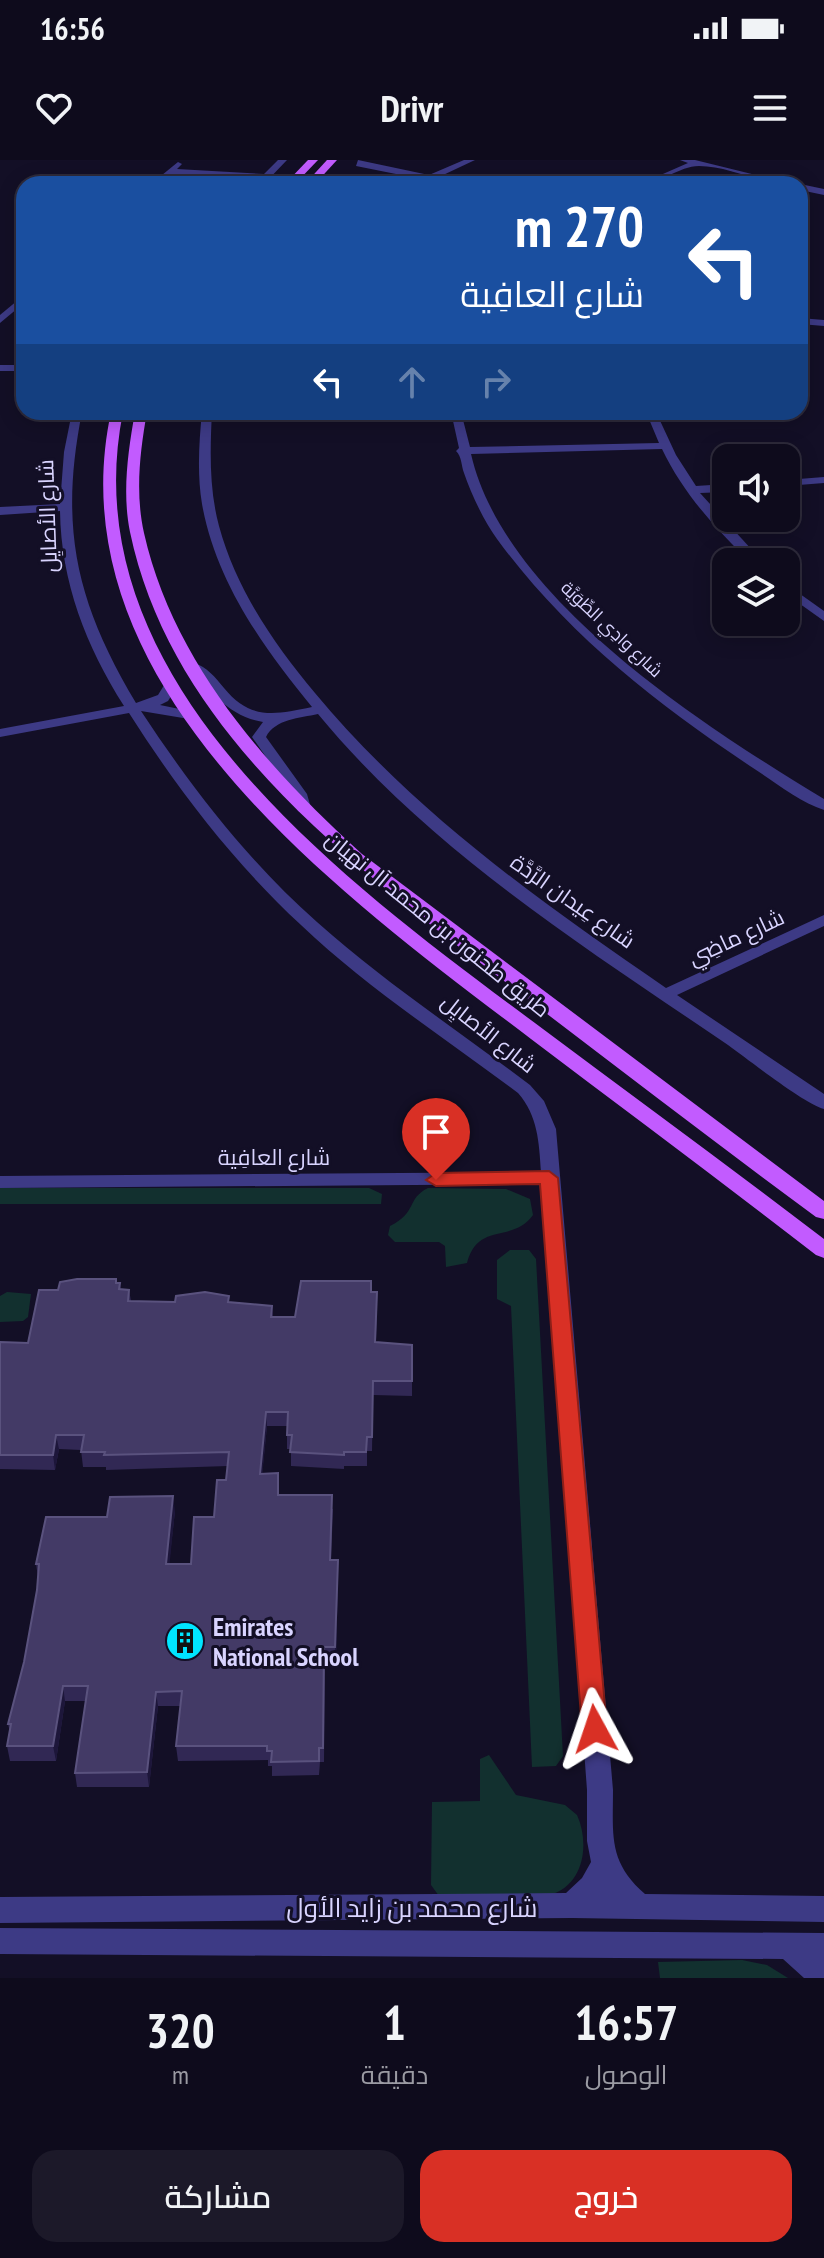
<!DOCTYPE html>
<html lang="ar">
<meta charset="utf-8">
<style>
body{margin:0;font-family:"PT Sans Narrow",Cairo,sans-serif;background:#1c1929;color:#f1f3f6;direction:rtl;height:100vh;display:flex;flex-direction:column;font-size:30px;white-space:nowrap}
*{box-sizing:border-box;margin:0}
p{font-size:26px;color:#9b9ba3}
.icon{flex:none;width:44px;height:44px;fill:none;stroke:currentColor;stroke-width:2;stroke-linecap:round;stroke-linejoin:round}
.map{position:relative;height:1818px;overflow:hidden;direction:ltr}
.drawer{display:flex;flex-direction:column;background:#0e0b1c;flex:1}
.drawer>*{flex:none}
.banner{position:absolute;left:16px;top:16px;width:792px;height:244px;border-radius:24px;box-shadow:0 4px 20px #0003,0 0 0 2px #2e2b3b;direction:rtl;background:#1a4fa0;color:#fff;overflow:hidden}
.buttons{position:absolute;left:712px;top:284px;display:grid;gap:16px}
.buttons a{display:grid;place-items:center;width:88px;height:88px;border-radius:16px;background:#0e0b1c;box-shadow:0 4px 20px #0003,0 0 0 2px #2e2b3b;font-size:40px}
.pin{position:absolute;display:grid;place-items:center;width:68px;height:68px;color:#fff;margin:-82px -34px;border-radius:50% 50% 50% 0;rotate:-45deg;box-shadow:0 0 8px #0007}
.pin .icon{rotate:45deg}
.me{position:absolute;width:88px;margin:-44px;rotate:355deg;stroke-linejoin:round;filter:drop-shadow(0 0 6px #0008)}
.turn{display:flex;align-items:center;gap:28px;height:168px;padding:0 32px;font-size:36px}
.turn .icon{width:104px;height:104px;stroke-width:2.5}
.turn b{display:block;font-size:56px;line-height:68px}
.lanes{display:flex;align-items:center;height:76px;padding:0 32px;background:#0003;justify-content:center;gap:40px;direction:ltr}
.lanes .off{opacity:.35}
.eta{display:flex;justify-content:space-evenly;align-items:center;height:136px;text-align:center}
.eta b{font-size:48px;font-weight:600;line-height:56px}
.primary-button{display:flex;gap:16px;margin-top:auto;padding:16px 32px}
.primary-button a{flex:1;height:92px;border-radius:24px;background:#d93025;color:#fff;font-size:32px;font-weight:600;line-height:92px;text-align:center}
.primary-button a+a{background:#1c1929;color:#f1f3f6}
.status{display:flex;justify-content:space-between;align-items:center;height:56px;padding:0 40px;background:#0e0b1c;direction:ltr}
.status svg{height:22px;fill:currentColor}
header{display:flex;justify-content:space-between;align-items:center;height:104px;padding:0 32px;background:#0e0b1c;font-size:36px;font-weight:600}
.map>svg:first-child{display:block}
.green{fill:#12302f}
.lines{fill:none;stroke-linecap:round;stroke-linejoin:round}
.minor{fill:#3d3a85;fill-rule:evenodd}
.primary{fill:#c25bff;fill-rule:evenodd}
.wall{fill:#312854}
.shaded-wall{fill:#1d163a}
.building{fill:#433a66;stroke:#5a527e;stroke-width:2}
.route{fill:#d93025;stroke:#8d1f18;stroke-width:2}
.labels{text-anchor:middle;dominant-baseline:central;stroke-width:6;stroke-linejoin:round;paint-order:stroke}
.far-street-label{font-size:18px;fill:#d9d4ff;stroke:#130f26}
.street-label{font-size:22px;fill:#d9d4ff;stroke:#130f26}
.near-poi-label{font-size:26px;font-weight:bold;fill:#d9d4ff;stroke:#130f26;text-anchor:start}
.near-street-label{font-size:26px;fill:#d9d4ff;stroke:#130f26}
</style>
<div class="status"><b>16:56</b><svg viewBox="0 0 49 12"><path d="M0 12V9h3v3zM5 12V6h3v6zM10 12V3h3v9zM15 12V0h3v12zM26 1h20v11H26zM47 4h2v5h-2z"/></svg></div>
<header><svg class="icon" aria-label="menu" viewBox="0 0 24 24"><path d="M4 6h16M4 12h16M4 18h16"/></svg>Drivr<svg class="icon" aria-label="heart" viewBox="0 0 24 24"><path d="M12 20l-8-8c-3-5 5-10 8-4 3-6 11-1 8 4z"/></svg></header>
<div class="map">
<svg width="824" height="1818" viewBox="0 0 824 1818">
<rect width="100%" height="100%" fill="#130f26"/>
<g class="green">
<polygon points="0,1028 369,1028 382,1034 381,1044 0,1044"/>
<path d="M 428,1028 L 506,1029 L 530,1039 L 533,1055 C 512,1084 478,1061 467,1103 L 446,1107 L 445,1086 L 439,1082 L 395,1082 L 388,1075 L 390,1066 C 418,1052 406,1039 428,1028 Z"/>
<polygon points="510,1090 529,1090 536,1099 563,1596 556,1606 532,1607 511,1146 497,1139 497,1100"/>
<polygon points="7,1132 31,1134 28,1157 23,1161 0,1162 0,1136"/>
<path d="M 489,1595 L 516,1635 L 565,1645 L 577,1655 C 590,1684 584,1725 550,1735 L 439,1736 L 431,1725 L 432,1642 L 480,1641 L 480,1599 Z"/>
<polygon points="742,1800 767,1805 788,1818 660,1818 658,1802"/>
</g>
<g class="lines">
<g class="minor">
<polygon points="278,0 287,0 264,24 255,24 259,19 172,14 160,24 151,24 178,2 182,4 177,9 264,14"/>
<polygon points="358,0 429,15 464,0 475,0 424,24 415,23 421,19 356,6"/>
<path d="M 680,0 L 695,0 L 792,24 C 760,24 729,6 699,6 C 679,6 661,24 640,24 L 688,3 Z"/>
<polygon points="800,24 824,29 824,35 800,30"/>
<polygon points="24,135 24,143 0,163 0,155"/>
<polygon points="800,158 824,160 824,166 800,164"/>
<rect x="0" y="205" width="24" height="6"/>
<path d="M 72,252 L 82,252 C 59,368 76,442 136,543 L 158,535 L 166,522 L 171,521 L 178,525 L 168,541 L 160,545 L 194,552 L 196,555 L 189,559 L 141,551 C 191,627 248,701 317,762 C 384,822 459,871 530,925 L 544,941 L 556,969 L 613,1630 C 613,1675 608,1702 645,1734 L 824,1736 L 824,1762 L 572,1758 L 0,1763 L 0,1737 L 566,1733 L 582,1718 L 591,1702 L 587,1681 L 587,1630 L 542,1024 L 0,1028 L 0,1016 L 541,1012 C 539,982 538,956 518,933 C 445,878 367,828 301,765 C 234,703 178,630 129,553 L 0,577 L 0,569 L 124,546 C 86,486 61,422 60,351 L 0,355 L 0,347 L 60,344 L 64,292 Z"/>
<path d="M 202,252 L 212,252 C 210,290 209,329 219,366 C 236,429 274,484 315,533 C 414,652 539,741 666,828 L 824,755 L 824,766 L 677,835 L 824,934 L 824,949 C 803,943 749,900 728,885 C 584,787 430,690 318,554 C 300,558 275,559 266,577 L 307,634 L 311,648 L 303,653 L 298,651 L 292,634 L 252,577 L 263,562 C 229,557 210,530 187,507 L 194,503 C 207,507 215,517 224,528 C 250,560 274,555 312,547 C 263,487 216,422 202,344 C 197,314 199,282 202,252 Z"/>
<path d="M 451,252 L 461,252 L 470,287 L 659,283 L 646,252 L 656,252 L 676,295 L 696,326 L 726,324 L 726,332 L 700,333 L 763,402 L 750,402 C 715,368 683,333 662,289 L 471,294 C 504,439 704,566 824,639 L 824,650 C 799,642 772,620 750,606 C 654,542 566,473 497,379 C 484,361 471,334 464,313 C 461,305 462,297 456,291 L 459,288 Z"/>
<polygon points="824,317 824,323 786,326 786,320"/>
<polygon points="786,424 824,451 824,461 786,434"/>
<polygon points="0,1768 824,1773 824,1818 804,1818 783,1799 0,1794"/>
</g>
<g class="primary">
<polygon points="308,0 318,0 295,24 285,24"/>
<polygon points="327,0 337,0 315,24 305,24"/>
<path d="M 111,252 L 123,252 C 68,525 353,728 543,869 C 637,939 731,1008 824,1079 L 824,1098 L 816,1095 C 722,1022 626,951 531,879 C 341,735 52,527 111,252 Z"/>
<path d="M 135,252 L 147,252 C 140,291 135,333 144,373 C 173,502 267,608 362,694 L 824,1041 L 824,1059 L 816,1057 C 717,984 619,909 521,834 C 365,715 173,578 130,372 C 122,333 128,291 135,252 Z"/>
</g>
</g>
<polygon class="wall" points="116,1119 117,1123 120,1123 121,1129 129,1130 131,1141 230,1142 272,1146 273,1157 295,1157 371,1121 372,1132 377,1147 376,1182 412,1185 412,1236 373,1235 372,1291 367,1291 367,1306 344,1306 344,1309 291,1306 291,1289 287,1289 287,1266 267,1266 262,1314 278,1313 279,1335 333,1349 331,1400 338,1400 338,1415 336,1501 325,1501 324,1602 320,1602 319,1615 272,1616 272,1606 268,1606 268,1600 178,1601 176,1586 181,1546 158,1546 149,1627 77,1627 75,1613 86,1541 65,1541 56,1601 10,1601 7,1586 10,1573 8,1564 24,1502 37,1430 38,1417 36,1404 107,1357 175,1351 169,1404 191,1404 214,1357 226,1320 228,1306 106,1310 106,1307 83,1307 81,1290 59,1289 55,1310 0,1309 0,1182 28,1183 58,1130"/>
<g class="shaded-wall">
<polygon points="266,1252 267,1266 261,1328 260,1314"/>
<polygon points="56,1275 59,1289 55,1310 53,1295"/>
<polygon points="173,1336 175,1351 168,1419 166,1404"/>
<polygon points="338,1400 338,1415 336,1501 335,1487"/>
<polygon points="63,1526 65,1541 56,1601 53,1586"/>
<polygon points="156,1532 158,1546 149,1627 147,1612"/>
</g>
<polygon class="building" points="77,1119 116,1119 116,1123 120,1123 119,1129 129,1130 128,1141 175,1142 176,1136 205,1132 229,1136 228,1142 272,1146 271,1157 295,1157 301,1121 371,1121 371,1132 377,1132 375,1182 412,1185 412,1221 373,1221 372,1277 367,1277 366,1292 344,1292 344,1295 290,1292 292,1275 287,1275 288,1252 266,1252 260,1314 278,1313 278,1335 332,1335 330,1400 338,1400 335,1487 324,1487 323,1588 319,1588 319,1601 271,1602 272,1591 267,1591 267,1586 176,1586 182,1531 156,1532 147,1612 75,1613 88,1526 63,1526 53,1586 7,1586 11,1564 8,1564 24,1502 37,1430 39,1404 36,1404 46,1357 107,1357 110,1337 173,1336 166,1404 191,1404 194,1357 214,1357 217,1320 226,1320 229,1292 104,1295 105,1292 81,1292 84,1275 56,1275 53,1295 0,1295 0,1182 28,1183 39,1130 58,1130 60,1122"/>
<polygon class="route" points="549,1011 558,1018 607,1569 604,1577 595,1580 586,1577 582,1569 540,1024 436,1026 426,1020 436,1013"/>
<defs>
<g id="building-disc" transform="scale(2)"><circle r="9.5" fill="#00e5ff" stroke="#130f26"/><path d="M-4-6H4V6H1V3H-1V6H-4ZM-2.5-4.3h1.7v1.8h-1.7ZM.8-4.3h1.7v1.8H.8ZM-2.5-1h1.7V.8h-1.7ZM.8-1h1.7V.8H.8Z" fill="#111"/></g>
</defs>
<g fill-rule="evenodd">
<use href="#building-disc" x="185" y="1481"/>
</g>
<g class="labels">
<g class="far-street-label">
<text transform="translate(612 469) rotate(43)">شارع وادِي الطِّوَيَّة</text>
</g>
<g class="street-label">
<text transform="translate(47 356) rotate(-92)">شارع الأصايِل</text>
<text transform="translate(573 741) rotate(35)">شارع عِيدان الرَّدَّة</text>
<text transform="translate(438 764) rotate(39)">طريق طحنون بن محمد آل نهيان</text>
<text transform="translate(736 777) rotate(-25)">شارع ماضِي</text>
<text transform="translate(489 873) rotate(38)">شارع الأصايِل</text>
<text x="274" y="997">شارع العافِية</text>
</g>
<g class="near-poi-label">
<text x="213" y="1466">Emirates<tspan x="213" dy="30">National School</tspan></text>
</g>
<g class="near-street-label">
<text x="412" y="1747">شارع محمد بن زايد الأول</text>
</g>
</g>
</svg>
<div class="buttons">
<a><svg class="icon" aria-label="sound" viewBox="0 0 24 24"><path d="M4 9h4l5-4v14l-5-4H4zM17 9q2 3 0 6"/></svg></a>
<a><svg class="icon" aria-label="layers" viewBox="0 0 24 24"><path d="M12 4l9 5-9 5-9-5zM3 14l9 5 9-5"/></svg></a>
</div>
<div class="pin" style="left:436px;top:1020px;background:#d93025"><svg class="icon" aria-label="arrive" viewBox="0 0 24 24"><path d="M6 21V4h12l-3 4 3 4H6"/></svg></div>
<svg class="me" style="left:595px;top:1569px" viewBox="-20 -20 40 40"><path d="M0-17L14 15 0 8-14 15z" fill="#d93025" stroke="#fff" stroke-width="4"/></svg>
<div class="banner">
<div class="turn"><svg class="icon" aria-label="left" viewBox="0 0 24 24"><path d="M17 20v-9H6M10 6l-5 5 5 5"/></svg><div><b>270 m</b>شارع العافِية</div></div>
<div class="lanes"><svg class="icon" aria-label="left" viewBox="0 0 24 24"><path d="M17 20v-9H6M10 6l-5 5 5 5"/></svg><svg class="icon off" aria-label="ahead" viewBox="0 0 24 24"><path d="M12 20V5M6 11l6-6 6 6"/></svg><svg class="icon off" aria-label="right" viewBox="0 0 24 24"><path d="M7 20v-9h11M14 6l5 5-5 5"/></svg></div>
</div>
</div>
<section class="drawer">
<div class="eta">
<div><b>16:57</b><p>الوصول</p></div>
<div><b>1</b><p>دقيقة</p></div>
<div><b>320</b><p>m</p></div>
</div>
<div class="primary-button"><a>خروج</a><a>مشاركة</a></div>
</section>
